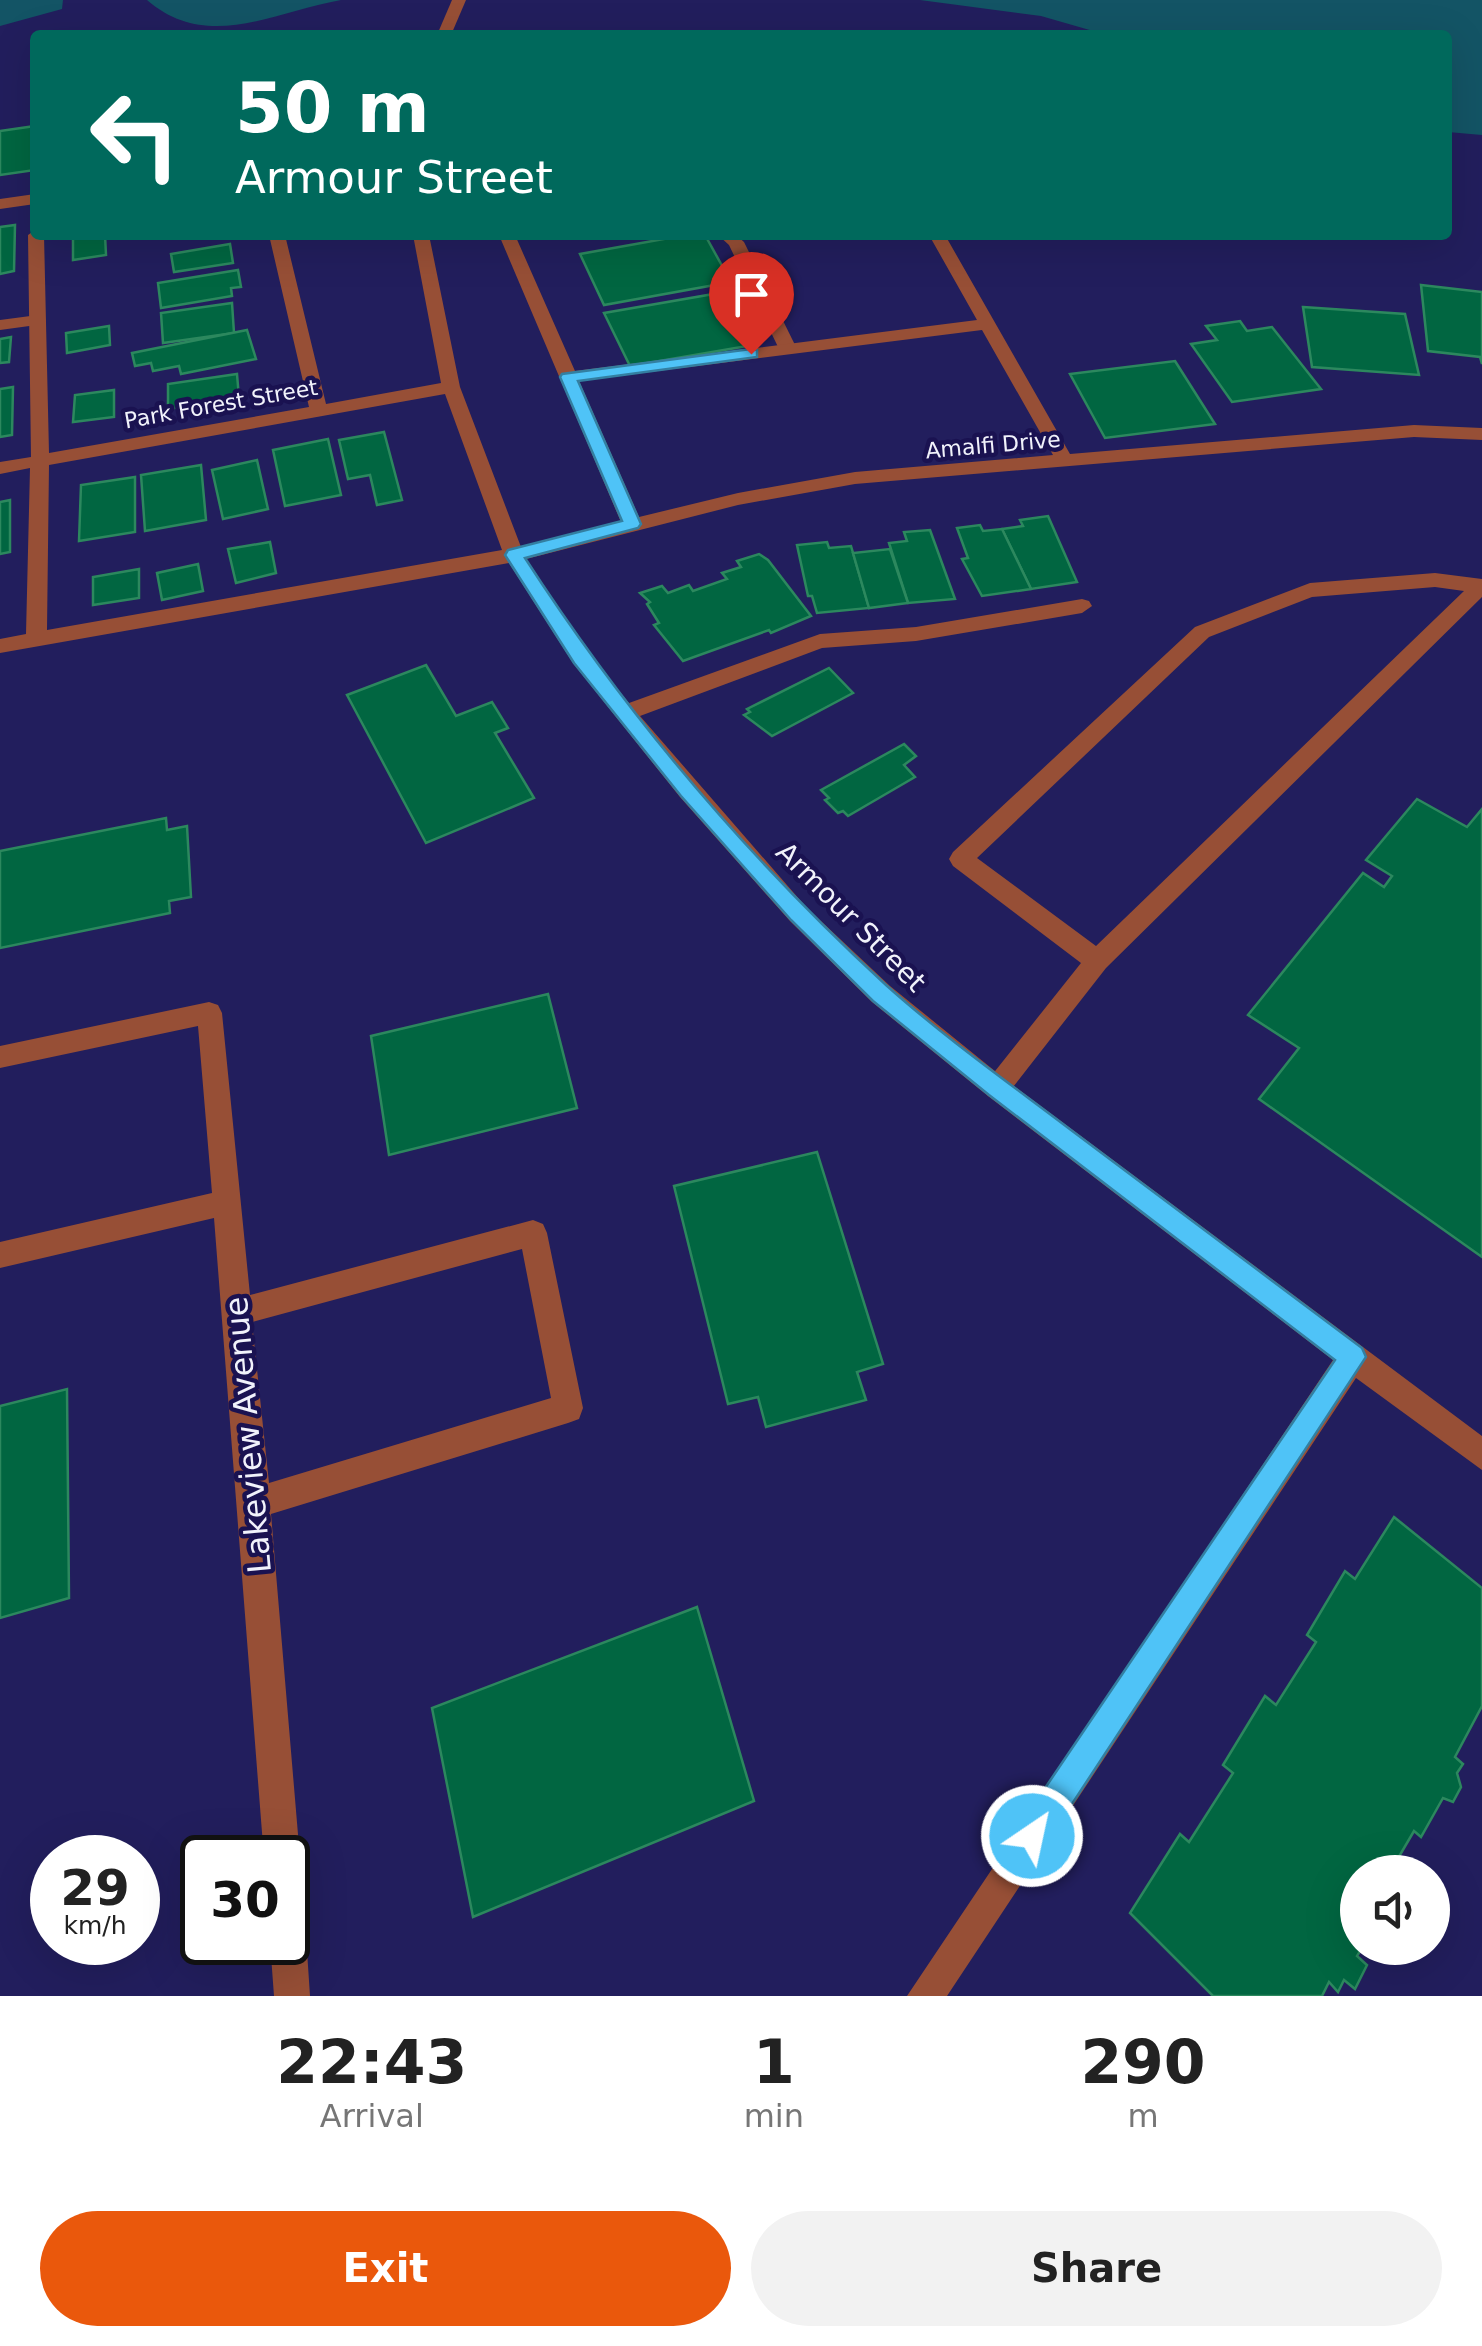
<!DOCTYPE html>
<style>
body{margin:0;font-family:"DejaVu Sans",sans-serif;background:#f2f2f2;color:#222;height:100vh;display:flex;flex-direction:column;font-size:38px;white-space:nowrap}
*{box-sizing:border-box;margin:0}
p{font-size:32px;color:#767676}
.icon{flex:none;width:55px;height:55px;fill:none;stroke:currentColor;stroke-width:2;stroke-linecap:round;stroke-linejoin:round}
.map{position:relative;height:1996px;overflow:hidden}
.panel{display:flex;flex-direction:column;background:#fff;flex:1}
.panel>*{flex:none}
.guide{position:absolute;left:30px;top:30px;width:1422px;height:210px;border-radius:10px;box-shadow:0 10px 40px #0002;background:#00695c;color:#fff;overflow:hidden}
.buttons{position:absolute;left:1340px;top:1855px;display:grid;gap:20px}
.buttons a{display:grid;place-items:center;width:110px;height:110px;border-radius:50%;background:#fff;box-shadow:0 10px 40px #0002;font-size:50px}
.speed{position:absolute;left:30px;top:1835px;display:flex;gap:20px;font-size:50px;font-weight:700;text-align:center}
.speed>*{display:grid;place-content:center;width:130px;height:130px;border-radius:50%;background:#fff;box-shadow:0 10px 40px #0002;line-height:1}
.speed small{font-size:25px;font-weight:400}
.speed .limit{border:5px solid #111;border-radius:15px;background:#fff;color:#111}
.pin{position:absolute;display:grid;place-items:center;width:85px;height:85px;color:#fff;margin:-102px -42px;border-radius:50% 50% 50% 0;rotate:-45deg;box-shadow:0 0 10px #0007}
.pin .icon{rotate:45deg}
.me{position:absolute;width:110px;margin:-55px;rotate:34deg;stroke-linejoin:round;filter:drop-shadow(0 0 8px #0008)}
.turn{display:flex;align-items:center;gap:35px;height:210px;padding:0 40px;font-size:45px}
.turn .icon{width:130px;height:130px;stroke-width:2.5}
.turn b{display:block;font-size:70px;line-height:85px}
.eta{display:flex;justify-content:space-evenly;align-items:center;height:170px;text-align:center}
.eta b{font-size:60px;font-weight:700;line-height:70px}
.button{display:flex;gap:20px;margin-top:auto;padding:20px 40px}
.button a{flex:1;height:115px;border-radius:60px;background:#ea580c;color:#fff;font-size:40px;font-weight:700;line-height:115px;text-align:center}
.button a+a{background:#f2f2f2;color:#222}
.map>svg:first-child{display:block}
.water{fill:#135465}
.building{fill:#016641;stroke:#2c885e;stroke-width:2.5}
.lines{fill:none;stroke-linecap:round;stroke-linejoin:round}
.lane{fill:#974f36;fill-rule:evenodd}
.street{fill:#974f36;fill-rule:evenodd}
.route{fill:#4fc3f7;stroke:#337fa1;stroke-width:2.5}
.labels{text-anchor:middle;dominant-baseline:central;stroke-width:9;stroke-linejoin:round;paint-order:stroke}
.far-street-label{font-size:22px;fill:#f1f2fb;stroke:#1a1251}
.street-label{font-size:28px;fill:#f1f2fb;stroke:#1a1251}
.near-street-label{font-size:32px;fill:#f1f2fb;stroke:#1a1251}
</style>
<div class="map">
<svg width="1482" height="1996" viewBox="0 0 1482 1996">
<rect width="100%" height="100%" fill="#221e5d"/>
<g class="water">
<polygon points="0,0 63,0 62,9 0,26"/>
<path d="M 147,0 L 341,0 C 274,12 207,52 147,0 Z"/>
<polygon points="920,0 1482,0 1482,135 1448,132 1448,35 1107,35 1041,16"/>
</g>
<g class="building">
<polygon points="35,126 35,170 0,175 0,131"/>
<polygon points="15,225 14,271 0,274 0,227"/>
<polygon points="105,235 106,255 73,260 73,239"/>
<polygon points="686,235 705,235 731,282 604,305 580,254"/>
<polygon points="230,244 233,263 174,272 171,254"/>
<polygon points="238,270 241,287 231,288 232,296 161,308 158,283"/>
<polygon points="1421,285 1482,292 1482,364 1480,357 1428,351"/>
<polygon points="731,291 759,344 630,366 604,313"/>
<polygon points="232,303 234,333 163,343 161,313"/>
<polygon points="1303,307 1405,314 1419,375 1312,367"/>
<polygon points="1240,321 1247,331 1272,327 1321,389 1232,402 1191,344 1217,340 1206,326"/>
<polygon points="109,326 110,345 67,353 66,333"/>
<polygon points="247,330 256,359 181,374 179,366 153,371 151,363 135,366 132,353"/>
<polygon points="11,337 9,362 0,363 0,339"/>
<polygon points="1175,361 1215,424 1105,438 1070,374"/>
<polygon points="237,374 239,398 168,409 168,384"/>
<polygon points="13,387 12,435 0,437 0,389"/>
<polygon points="114,390 114,417 73,422 75,395"/>
<polygon points="384,432 402,500 377,505 370,475 348,479 339,440"/>
<polygon points="328,439 341,495 285,506 273,450"/>
<polygon points="257,460 268,509 223,519 212,470"/>
<polygon points="201,465 206,520 145,531 141,475"/>
<polygon points="135,477 135,532 79,541 81,485"/>
<polygon points="10,500 10,552 0,554 0,502"/>
<polygon points="1048,516 1077,582 1031,589 1002,529 1023,526 1020,520"/>
<polygon points="980,525 983,531 1002,529 1031,589 982,596 962,559 968,558 957,528"/>
<polygon points="930,530 955,599 908,603 889,543 907,541 904,532"/>
<polygon points="270,542 276,573 236,583 228,549"/>
<polygon points="827,542 829,548 851,546 869,608 817,613 812,596 808,596 797,545"/>
<polygon points="890,549 908,603 869,608 853,553"/>
<polygon points="759,554 768,560 811,616 771,633 769,630 683,661 654,625 659,623 647,604 650,602 640,593 662,586 668,593 689,585 693,591 727,579 722,573 741,567 737,561"/>
<polygon points="198,564 203,591 162,600 157,573"/>
<polygon points="139,569 139,598 93,605 93,577"/>
<polygon points="426,665 456,716 492,702 508,728 495,733 534,798 426,843 347,695"/>
<polygon points="829,668 853,693 772,736 744,715 750,712 747,709"/>
<polygon points="904,744 916,756 904,765 915,777 848,816 843,811 838,813 825,800 829,798 821,790"/>
<polygon points="1417,799 1467,827 1482,809 1482,1257 1259,1099 1299,1048 1248,1015 1363,873 1384,887 1392,876 1366,860"/>
<polygon points="166,818 167,830 187,826 191,897 169,901 170,913 0,948 0,851"/>
<polygon points="548,994 577,1108 389,1155 371,1036"/>
<polygon points="817,1152 883,1364 857,1372 866,1400 766,1427 758,1397 728,1404 674,1186"/>
<polygon points="67,1389 69,1598 0,1618 0,1406"/>
<polygon points="1394,1517 1482,1588 1482,1706 1455,1757 1463,1764 1457,1773 1461,1787 1453,1802 1443,1798 1421,1837 1414,1831 1390,1872 1358,1872 1358,1948 1362,1948 1357,1956 1367,1965 1355,1989 1344,1980 1338,1992 1329,1982 1322,1996 1213,1996 1130,1913 1180,1834 1189,1842 1233,1773 1223,1765 1265,1696 1276,1705 1316,1642 1307,1635 1345,1571 1355,1579"/>
<polygon points="697,1607 754,1801 473,1917 432,1708"/>
</g>
<g class="lines">
<g class="lane">
<polygon points="718,235 736,235 744,242 797,349 794,353 779,349 729,245"/>
<polygon points="38,315 46,320 44,324 0,330 0,320"/>
<path d="M 1435,573 L 1482,579 L 1482,597 L 1106,968 L 1006,1096 L 997,1100 L 988,1096 L 984,1088 L 988,1080 L 1081,963 L 953,866 L 949,859 L 953,852 L 1195,627 L 1310,583 ZM 1435,587 L 1464,591 L 1096,946 L 977,858 L 1209,637 L 1312,597 Z"/>
</g>
<g class="street">
<polygon points="452,0 466,0 451,35 437,35"/>
<polygon points="35,194 35,204 0,209 0,199"/>
<path d="M 35,230 L 35,235 L 44,235 L 49,453 L 309,407 L 269,235 L 285,235 L 326,404 L 441,383 L 413,235 L 429,235 L 460,387 L 521,547 L 621,522 L 499,235 L 515,235 L 575,371 L 977,320 L 929,235 L 945,235 L 1070,454 L 1414,425 L 1482,428 L 1482,440 L 1414,437 L 855,484 L 738,505 L 526,559 L 587,653 L 629,703 L 820,634 L 916,627 L 1082,599 L 1089,601 L 1092,606 L 1082,613 L 916,641 L 822,648 L 640,716 L 806,907 L 890,986 L 1006,1080 L 1482,1436 L 1482,1470 L 1356,1378 L 947,1996 L 907,1996 L 1333,1360 L 988,1096 L 872,1002 L 790,921 L 680,797 L 573,663 L 509,563 L 0,653 L 0,639 L 26,634 L 30,468 L 0,474 L 0,462 L 31,457 L 28,235 ZM 982,330 L 1053,455 L 855,472 L 738,493 L 639,517 L 579,381 ZM 445,394 L 502,550 L 47,630 L 49,465 Z"/>
<path d="M 209,1002 L 218,1005 L 222,1013 L 250,1295 L 533,1220 L 543,1224 L 547,1233 L 583,1408 L 579,1419 L 568,1423 L 271,1514 L 300,1858 L 294,1870 L 288,1873 L 288,1858 L 264,1858 L 214,1218 L 0,1268 L 0,1242 L 212,1193 L 198,1026 L 0,1068 L 0,1046 ZM 522,1249 L 551,1398 L 269,1483 L 252,1322 Z"/>
<polygon points="288,1918 301,1923 306,1936 310,1996 274,1996 270,1942 288,1942"/>
</g>
</g>
<path class="route" d="M 751,349 L 757,350 L 757,357 L 578,381 L 641,524 L 638,528 L 525,558 C 626,714 749,859 886,985 C 944,1037 1009,1083 1071,1130 C 1168,1202 1265,1275 1362,1348 L 1366,1357 L 1043,1848 L 1032,1852 L 1020,1848 L 1016,1836 L 1020,1825 L 1335,1360 L 989,1095 L 873,1001 L 791,920 L 681,796 L 574,663 L 505,555 L 508,550 L 622,521 L 560,377 L 562,374 Z"/>
<g class="labels">
<g class="far-street-label">
<text transform="translate(221 404) rotate(-10)">Park Forest Street</text>
<text transform="translate(993 445) rotate(-5)">Amalfi Drive</text>
</g>
<g class="street-label">
<text transform="translate(851 917) rotate(45)">Armour Street</text>
</g>
<g class="near-street-label">
<text transform="translate(248 1435) rotate(-95)">Lakeview Avenue</text>
</g>
</g>
</svg>
<div class="buttons">
<a><svg class="icon" aria-label="sound" viewBox="0 0 24 24"><path d="M4 9h4l5-4v14l-5-4H4zM17 9q2 3 0 6"/></svg></a>
</div>
<div class="speed"><div>29<small>km/h</small></div><div class="limit">30</div></div>
<div class="pin" style="left:751px;top:354px;background:#d93025"><svg class="icon" aria-label="arrive" viewBox="0 0 24 24"><path d="M6 21V4h12l-3 4 3 4H6"/></svg></div>
<svg class="me" style="left:1032px;top:1836px" viewBox="-20 -20 40 40"><circle r="17" fill="#4fc3f7" stroke="#fff" stroke-width="3"/><path d="M0-11L8 9 0 5-8 9z" fill="#fff"/></svg>
<div class="guide">
<div class="turn"><svg class="icon" aria-label="left" viewBox="0 0 24 24"><path d="M17 20v-9H6M10 6l-5 5 5 5"/></svg><div><b>50 m</b>Armour Street</div></div>
</div>
</div>
<section class="panel">
<div class="eta">
<div><b>22:43</b><p>Arrival</p></div>
<div><b>1</b><p>min</p></div>
<div><b>290</b><p>m</p></div>
</div>
<div class="button"><a>Exit</a><a>Share</a></div>
</section>
